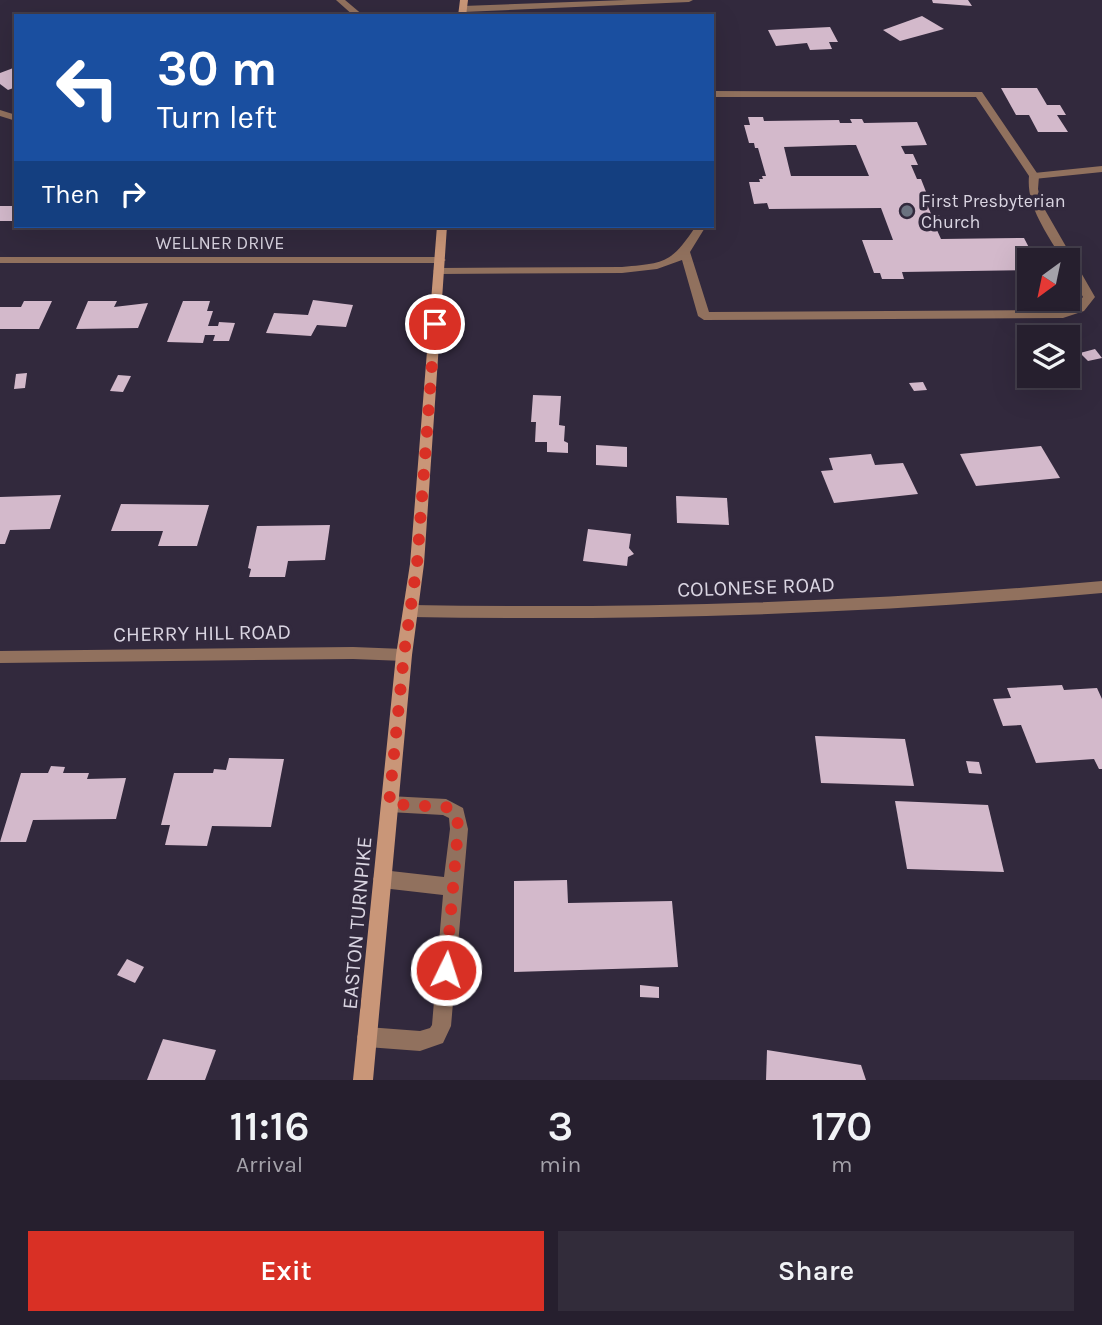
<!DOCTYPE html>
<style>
body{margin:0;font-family:Karla,sans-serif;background:#322c3a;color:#f1f3f6;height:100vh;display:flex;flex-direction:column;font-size:26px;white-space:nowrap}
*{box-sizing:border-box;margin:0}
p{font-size:23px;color:#a4a2aa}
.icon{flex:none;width:38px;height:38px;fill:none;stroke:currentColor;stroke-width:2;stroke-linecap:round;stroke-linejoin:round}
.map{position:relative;height:1080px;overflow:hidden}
.side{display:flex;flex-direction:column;background:#261f2e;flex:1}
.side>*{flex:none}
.banner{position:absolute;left:14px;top:14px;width:700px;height:214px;border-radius:0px;box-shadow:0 7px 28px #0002,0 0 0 2px #423d4a;background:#1a4fa0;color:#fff;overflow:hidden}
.needle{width:46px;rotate:213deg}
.fabs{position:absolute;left:1017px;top:248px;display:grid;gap:14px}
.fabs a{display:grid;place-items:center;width:63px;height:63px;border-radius:0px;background:#261f2e;box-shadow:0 7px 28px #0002,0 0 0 2px #423d4a;font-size:35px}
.pin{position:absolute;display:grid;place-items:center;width:60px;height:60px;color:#fff;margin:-30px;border:4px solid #fff;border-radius:50%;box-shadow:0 2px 7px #0007}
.me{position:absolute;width:77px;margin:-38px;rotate:4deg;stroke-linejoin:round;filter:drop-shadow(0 0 5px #0008)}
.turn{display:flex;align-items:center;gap:24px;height:147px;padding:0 28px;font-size:32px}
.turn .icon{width:91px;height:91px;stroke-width:2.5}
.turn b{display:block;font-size:49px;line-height:60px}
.then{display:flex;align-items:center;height:66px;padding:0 28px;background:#0003;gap:14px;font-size:26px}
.eta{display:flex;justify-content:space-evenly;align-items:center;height:119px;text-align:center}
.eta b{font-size:42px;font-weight:600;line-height:49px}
.action{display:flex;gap:14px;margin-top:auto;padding:14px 28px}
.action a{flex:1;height:80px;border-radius:0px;background:#d93025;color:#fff;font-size:28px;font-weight:600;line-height:80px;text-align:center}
.action a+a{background:#322c3a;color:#f1f3f6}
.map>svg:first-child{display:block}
.building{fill:#d3b9cb;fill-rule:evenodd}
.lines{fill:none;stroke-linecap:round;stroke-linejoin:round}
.lane{fill:#91715e;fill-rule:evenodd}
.street{fill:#91715e;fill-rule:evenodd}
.secondary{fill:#c99678;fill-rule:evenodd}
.route{stroke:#d93025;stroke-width:12;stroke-dasharray:0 21.6}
.worship-dot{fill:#6b7280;stroke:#32293d;stroke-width:2.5}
.labels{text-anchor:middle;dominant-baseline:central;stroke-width:7;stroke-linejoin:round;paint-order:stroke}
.far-poi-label{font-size:18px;fill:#dad5e2;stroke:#32293d;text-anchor:start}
.far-street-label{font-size:18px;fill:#dad5e2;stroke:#32293d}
.street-label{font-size:21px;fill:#dad5e2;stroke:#32293d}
</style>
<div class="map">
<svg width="1102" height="1080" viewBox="0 0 1102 1080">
<rect width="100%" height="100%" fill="#32293d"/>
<g class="building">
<polygon points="932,0 968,0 972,6 933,3"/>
<polygon points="922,16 944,29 900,41 883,30"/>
<polygon points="830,27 838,42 829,42 832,49 810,50 807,43 776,46 768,30"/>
<polygon points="16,67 16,87 8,90 0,84 0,73"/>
<polygon points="1001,88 1037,88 1047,105 1060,105 1066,115 1057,115 1068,132 1038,132 1029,115 1016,115"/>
<path d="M 748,117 L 763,117 L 764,121 L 839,120 L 840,123 L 852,123 L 850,119 L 862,119 L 864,123 L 917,122 L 927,145 L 901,146 L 905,154 L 913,154 L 918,165 L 911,165 L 917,179 L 921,179 L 930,202 L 926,202 L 932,216 L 939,215 L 944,228 L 936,228 L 941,239 L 1024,238 L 1036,261 L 1029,261 L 1029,270 L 902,272 L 904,279 L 882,279 L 880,273 L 874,273 L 862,240 L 893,240 L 881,208 L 769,209 L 767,203 L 754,204 L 749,182 L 760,182 L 759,179 L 763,179 L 762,176 L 766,176 L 758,148 L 755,148 L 754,143 L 749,143 L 744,125 L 750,125 ZM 849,145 L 856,145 L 869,176 L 791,176 L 784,147 Z"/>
<rect x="0" y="206" width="16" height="15"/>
<polygon points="313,300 353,305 346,327 317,325 311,336 266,333 274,313 308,315"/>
<polygon points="24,301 52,301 39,329 0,329 0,307 21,307"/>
<polygon points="88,301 117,301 114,307 148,303 138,328 76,329"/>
<polygon points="183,301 210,301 207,311 213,311 208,326 218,326 219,322 235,323 229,341 213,341 215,335 205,335 203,343 167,342"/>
<polygon points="1095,349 1102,358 1088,361 1080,353"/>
<polygon points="27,373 25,388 14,389 16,374"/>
<polygon points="118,375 131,376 123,392 110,391"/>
<polygon points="923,382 927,390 914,391 909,383"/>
<polygon points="533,395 561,396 559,425 565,426 564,441 568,443 568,453 547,452 547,442 535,442 536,422 531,422"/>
<polygon points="596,445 627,447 627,467 596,465"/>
<polygon points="1041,446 1060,478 976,486 960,454"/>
<polygon points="871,454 875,465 903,463 918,494 834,503 821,471 833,470 829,458"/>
<polygon points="61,495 50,529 10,530 5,544 0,544 0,497"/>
<polygon points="676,496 727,498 729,525 677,523"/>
<polygon points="121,504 209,505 197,546 158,546 163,531 111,531"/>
<polygon points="330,525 325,560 288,561 285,577 249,577 251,569 248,568 257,526"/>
<polygon points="588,529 631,534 629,548 634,554 628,557 627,566 583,561"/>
<polygon points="1062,685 1064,690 1097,688 1102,699 1102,769 1099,769 1094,759 1036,763 1021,725 1003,726 993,699 1011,698 1007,688"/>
<polygon points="815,736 905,739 914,786 821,783"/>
<polygon points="229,758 284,759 271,827 212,826 207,846 165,845 170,825 161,825 174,773 213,773 214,769 226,770"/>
<polygon points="966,761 979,762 982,774 969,773"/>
<polygon points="51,766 65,767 63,773 89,773 87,779 126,778 116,819 33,820 26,842 0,842 21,773 48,773"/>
<polygon points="895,801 988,805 1004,872 907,869"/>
<polygon points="567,880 568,903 672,901 678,967 514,972 514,881"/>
<polygon points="127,959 144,967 135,983 117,975"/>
<polygon points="640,985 659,987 659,998 640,997"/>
<polygon points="163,1039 216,1050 205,1080 147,1080"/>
<polygon points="767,1050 861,1065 866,1080 766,1080"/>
</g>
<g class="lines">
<g class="lane">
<polygon points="336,0 345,0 364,16 354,16"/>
<path d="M 712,91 L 982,92 L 1039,176 L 1038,189 L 1041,203 L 1095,297 L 1084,311 L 1063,318 L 704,320 L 698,316 L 682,260 L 657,269 L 622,273 L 439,274 L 433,271 L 439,268 L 622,267 C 666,263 671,263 696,226 L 706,226 L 690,252 L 709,312 L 1062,310 L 1076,305 L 1083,297 L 1068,269 L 1068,261 L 1063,261 C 1048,234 1026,207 1029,176 L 976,97 L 712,97 Z"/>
<polygon points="0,110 16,115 16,121 0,116"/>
<polygon points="389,796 446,799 463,808 468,829 451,1026 443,1043 420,1051 367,1047 360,1044 357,1037 360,1030 367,1027 420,1031 430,1028 432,1025 443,895 382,888 376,885 373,879 376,873 382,870 444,877 450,829 449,818 443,815 389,812 383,810 381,804 383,798"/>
</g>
<g class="street">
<polygon points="627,0 693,0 689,2 463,12 459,9 463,6"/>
<polygon points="1102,166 1102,172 1034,179 1029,176 1034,173"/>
<polygon points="0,257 440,257 446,260 440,263 0,263"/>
<path d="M 1102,581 L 1102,593 C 872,614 642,621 411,617 L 406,615 L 404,611 L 406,607 L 411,605 C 642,609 872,602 1102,581 Z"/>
<polygon points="353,647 404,649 409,650 412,655 409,660 404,661 353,659 0,663 0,651"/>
</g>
<g class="secondary">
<polygon points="460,0 468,0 466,16 458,16"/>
<polygon points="437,226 447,226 424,564 412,655 373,1080 353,1080 396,655 410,564"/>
</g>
</g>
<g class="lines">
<polyline class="route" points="435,324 417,564 404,654 389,804 446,807 457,814 458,829 446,970"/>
</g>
<circle class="worship-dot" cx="907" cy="211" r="7"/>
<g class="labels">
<g class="far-poi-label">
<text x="921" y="201">First Presbyterian<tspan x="921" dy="21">Church</tspan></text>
</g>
<g class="far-street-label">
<text x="220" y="243">WELLNER DRIVE</text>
</g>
<g class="street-label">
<text transform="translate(756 587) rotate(-2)">COLONESE ROAD</text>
<text transform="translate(202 633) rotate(-1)">CHERRY HILL ROAD</text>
<text transform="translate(357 923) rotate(-85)">EASTON TURNPIKE</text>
</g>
</g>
</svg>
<div class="fabs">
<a><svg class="needle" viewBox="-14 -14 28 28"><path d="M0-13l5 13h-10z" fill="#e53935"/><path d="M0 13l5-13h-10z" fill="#a4a2aa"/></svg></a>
<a><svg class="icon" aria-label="layers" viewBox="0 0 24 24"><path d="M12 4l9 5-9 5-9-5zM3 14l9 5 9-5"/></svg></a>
</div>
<div class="pin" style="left:435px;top:324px;background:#d93025"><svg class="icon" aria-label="arrive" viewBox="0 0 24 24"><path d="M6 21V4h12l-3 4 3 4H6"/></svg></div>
<svg class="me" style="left:446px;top:970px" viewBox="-20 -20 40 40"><circle r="17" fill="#d93025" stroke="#fff" stroke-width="3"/><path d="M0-11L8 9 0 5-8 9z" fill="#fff"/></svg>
<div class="banner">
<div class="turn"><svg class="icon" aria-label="left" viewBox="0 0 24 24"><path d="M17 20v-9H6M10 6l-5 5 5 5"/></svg><div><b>30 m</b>Turn left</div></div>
<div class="then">Then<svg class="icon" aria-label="right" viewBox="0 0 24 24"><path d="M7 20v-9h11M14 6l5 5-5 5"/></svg></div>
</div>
</div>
<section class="side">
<div class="eta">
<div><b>11:16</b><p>Arrival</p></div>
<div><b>3</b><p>min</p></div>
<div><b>170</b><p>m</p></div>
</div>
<div class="action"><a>Exit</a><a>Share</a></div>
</section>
